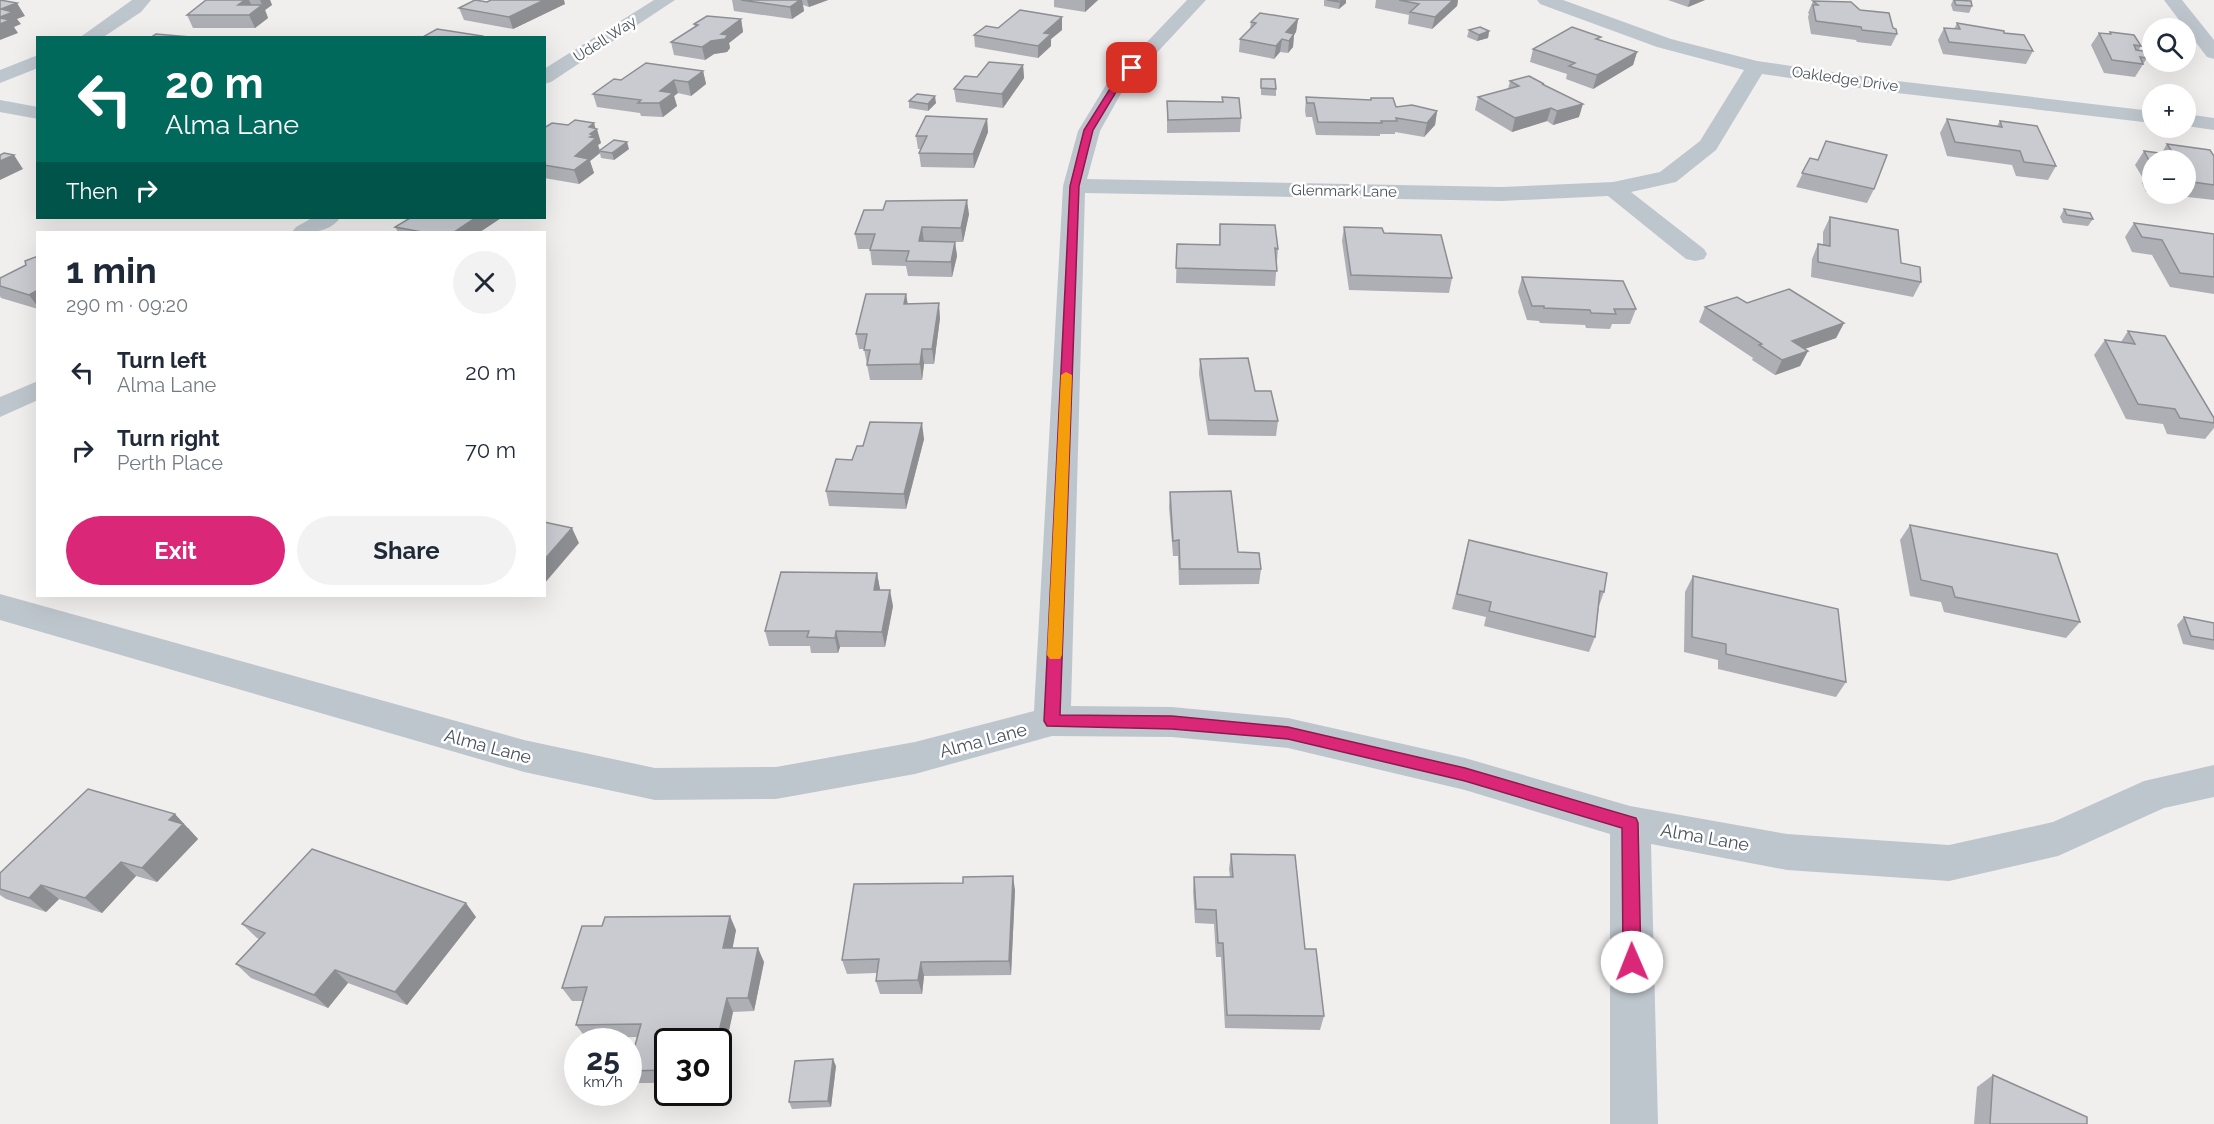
<!DOCTYPE html>
<meta charset="utf-8">
<style>
body{margin:0;font-family:Raleway,sans-serif;background:#f2f2f3;color:#1f2937;height:100vh;display:flex;flex-direction:column;font-size:22px;white-space:nowrap}
*{box-sizing:border-box;margin:0}
p{font-size:20px;color:#747a83}
.icon{flex:none;width:33px;height:33px;fill:none;stroke:currentColor;stroke-width:2;stroke-linecap:round;stroke-linejoin:round}
.map{position:relative;flex:1;overflow:hidden}
.drawer{position:absolute;left:36px;top:231px;width:510px;height:366px;display:flex;flex-direction:column;background:#fff;border-radius:0px;box-shadow:0 6px 24px #0002}
.drawer>*{flex:none}
.top-card{position:absolute;left:36px;top:36px;width:510px;height:183px;border-radius:0px;box-shadow:0 6px 24px #0002;background:#00695c;color:#fff;overflow:hidden}
.tools{position:absolute;left:2142px;top:18px;display:grid;gap:12px}
.tools a{display:grid;place-items:center;width:54px;height:54px;border-radius:50%;background:#fff;box-shadow:0 6px 24px #0002;font-size:30px}
.speed{position:absolute;left:564px;top:1028px;display:flex;gap:12px;font-size:30px;font-weight:700;text-align:center}
.speed>*{display:grid;place-content:center;width:78px;height:78px;border-radius:50%;background:#fff;box-shadow:0 6px 24px #0002;line-height:1}
.speed small{font-size:15px;font-weight:400}
.speed .limit{border:3px solid #111;border-radius:9px;background:#fff;color:#111}
.pin{position:absolute;display:grid;place-items:center;width:51px;height:51px;color:#fff;margin:-26px;border-radius:12px;box-shadow:0 3px 9px #0006}
.me{position:absolute;width:66px;margin:-33px;rotate:359deg;stroke-linejoin:round;filter:drop-shadow(0 0 4px #0008)}
.turn{display:flex;align-items:center;gap:21px;height:126px;padding:0 30px;font-size:27px}
.turn .icon{width:78px;height:78px;stroke-width:2.5}
.turn b{display:block;font-size:42px;line-height:51px}
.then{display:flex;align-items:center;height:57px;padding:0 30px;background:#0003;gap:12px;font-size:22px}
.round{display:grid;place-items:center;flex:none;width:63px;height:63px;border-radius:32px;background:#f2f2f3}
.summary{display:flex;align-items:center;justify-content:space-between;height:102px;padding:0 30px}
h1{font-size:36px;font-weight:700;line-height:45px}
.primary-button{display:flex;gap:12px;margin-top:auto;padding:12px 30px}
.primary-button a{flex:1;height:69px;border-radius:36px;background:#db2777;color:#fff;font-size:24px;font-weight:700;line-height:69px;text-align:center}
.primary-button a+a{background:#f2f2f3;color:#1f2937}
ul{padding:0;list-style:none}
li{display:flex;align-items:center;gap:18px;height:78px;padding:0 30px}
li div{flex:1}
li b{display:block;font-size:22px}
li em{font-style:normal}
.map>svg:first-child{display:block}
.lines{fill:none;stroke-linecap:round;stroke-linejoin:round}
.minor{fill:#bec6cd;fill-rule:evenodd}
.tertiary{fill:#bec6cd;fill-rule:evenodd}
.wall{fill:#adafb4}
.shaded-wall{fill:#8d8e92}
.building{fill:#c9cbd1;stroke:#8d8e92;stroke-width:1.5}
.route{fill:#db2777;stroke:#8e194d;stroke-width:1.5}
.slow{fill:#f59e0b}
.labels{text-anchor:middle;dominant-baseline:central;stroke-width:5;stroke-linejoin:round;paint-order:stroke}
.far-street-label{font-size:15px;fill:#48525b;stroke:#fff}
.street-label{font-size:18px;fill:#48525b;stroke:#fff}
</style>
<div class="map">
<svg width="2214" height="1124" viewBox="0 0 2214 1124">
<rect width="100%" height="100%" fill="#f1eeee"/>
<g class="lines">
<g class="minor">
<polygon points="132,0 151,0 141,12 102,38 79,38"/>
<polygon points="654,0 675,0 551,82 544,84 544,69"/>
<polygon points="1187,0 1206,0 1124,88 1100,131 1087,179 1502,187 1613,182 1660,172 1700,141 1744,70 1657,47 1540,4 1537,0 1563,0 1671,39 1757,61 1880,79 2152,111 2152,123 1880,91 1762,74 1716,150 1676,182 1631,192 1704,249 1707,254 1704,259 1695,261 1686,259 1608,196 1502,201 1085,193 1071,706 1172,707 1288,718 1465,758 1630,806 1787,834 1949,845 2053,822 2144,781 2214,765 2214,797 2164,808 2058,856 1949,881 1787,870 1651,844 1658,1124 1610,1124 1610,834 1465,790 1288,748 1172,737 1052,736 915,774 776,799 655,800 524,772 0,620 0,594 524,740 655,768 776,767 915,742 1034,711 1063,186 1078,131 1106,85"/>
<polygon points="38,55 38,68 0,83 0,70"/>
<polygon points="0,100 38,107 38,119 0,112"/>
<polygon points="2186,114 2214,118 2214,130 2186,126"/>
<path d="M 312,218 L 340,218 C 328,234 310,232 292,232 L 296,227 Z"/>
<polygon points="38,381 38,400 0,417 0,397"/>
</g>
<polygon class="tertiary" points="2164,0 2182,0 2214,40 2214,59 2207,57"/>
</g>
<g class="wall">
<polygon points="206,0 270,0 272,5 265,10 268,18 255,28 193,28 187,15"/>
<polygon points="732,0 828,0 809,7 803,5 804,11 792,19 734,11"/>
<polygon points="1054,0 1098,0 1085,12 1054,7"/>
<polygon points="1324,0 1346,0 1346,3 1339,9 1324,6"/>
<polygon points="1376,0 1458,0 1457,6 1432,29 1408,24 1409,15 1375,8"/>
<polygon points="1668,0 1705,0 1688,7"/>
<polygon points="1953,0 1962,0 1972,6 1969,13 1953,11 1951,5"/>
<polygon points="1813,1 1860,10 1893,28 1897,34 1891,46 1857,42 1856,40 1811,34 1808,17 1809,14 1808,13"/>
<polygon points="487,2 565,4 513,29 464,20 459,8"/>
<polygon points="1062,17 1062,30 1051,39 1051,46 1038,58 975,47 974,35 998,28"/>
<polygon points="741,19 743,32 729,43 730,48 727,52 714,54 705,60 674,55 671,42 695,27 694,24"/>
<polygon points="1298,19 1296,32 1294,34 1293,47 1288,53 1280,52 1274,59 1239,52 1240,39 1250,29 1251,22"/>
<polygon points="1957,23 2004,33 2033,51 2026,64 1943,54 1938,40 1944,28 1954,29"/>
<polygon points="1469,30 1489,31 1488,38 1477,41 1467,37"/>
<polygon points="2110,32 2141,46 2138,51 2147,58 2135,77 2104,73 2091,45 2099,33 2109,34"/>
<polygon points="1600,41 1637,52 1633,65 1593,89 1566,79 1567,74 1530,62 1533,49"/>
<polygon points="1023,65 1024,78 1003,108 956,102 954,89 977,77"/>
<polygon points="703,71 706,84 691,96 678,93 674,96 677,106 663,117 641,116 640,113 597,107 593,94"/>
<polygon points="1261,79 1276,89 1276,96 1261,95"/>
<polygon points="1510,81 1544,84 1544,85 1579,117 1553,125 1547,121 1512,132 1475,110 1478,97 1508,89"/>
<polygon points="1222,97 1241,118 1240,132 1167,133 1167,101 1222,102"/>
<polygon points="1306,97 1370,100 1371,98 1396,107 1437,111 1435,125 1424,137 1395,132 1395,134 1380,134 1380,136 1316,135 1312,117 1306,117 1305,111"/>
<polygon points="909,101 936,103 928,111 909,108"/>
<polygon points="987,119 988,132 974,168 921,167 919,153 921,149 918,149 916,136"/>
<polygon points="1947,119 1997,126 2000,121 2056,166 2048,180 2016,176 2012,165 1947,156 1940,133"/>
<polygon points="568,125 596,129 601,143 598,145 600,150 629,149 614,160 601,158 600,153 590,161 594,173 579,184 544,178 544,128"/>
<polygon points="2167,144 2214,156 2214,200 2161,194 2186,194 2186,160 2152,160 2152,192 2146,192 2142,183 2144,180 2135,165 2144,151 2161,154"/>
<polygon points="1810,158 1874,189 1867,203 1796,187"/>
<polygon points="2064,209 2093,219 2088,226 2063,223 2060,217"/>
<polygon points="969,214 963,242 955,242 957,256 952,277 908,276 906,266 872,265 870,249 858,249 855,234"/>
<polygon points="1830,217 1901,263 1921,282 1913,297 1811,277 1812,259 1818,244 1823,245 1823,232"/>
<polygon points="501,218 480,232 398,232 395,227"/>
<polygon points="2134,223 2214,234 2214,294 2170,287 2152,255 2132,252 2125,237"/>
<polygon points="1220,224 1278,249 1275,286 1176,283 1177,244 1219,245"/>
<polygon points="1344,227 1384,233 1452,278 1449,293 1349,290 1342,241"/>
<polygon points="38,256 38,309 1,298 0,296 0,278 26,265"/>
<polygon points="1522,277 1636,309 1630,324 1612,324 1610,329 1586,328 1585,325 1540,323 1539,321 1527,320 1518,292"/>
<polygon points="906,294 908,304 940,318 934,364 924,364 922,380 870,380 864,349 859,349 856,334"/>
<polygon points="1747,303 1844,323 1836,338 1804,349 1808,351 1800,366 1775,375 1752,360 1753,358 1699,322 1705,307"/>
<polygon points="2128,331 2214,418 2214,428 2205,439 2167,434 2163,424 2126,419 2094,355 2105,340 2121,342"/>
<polygon points="1200,359 1255,391 1278,421 1276,436 1208,435 1199,374"/>
<polygon points="924,439 906,509 829,506 826,491 863,446"/>
<polygon points="1170,492 1238,552 1261,569 1259,584 1179,585 1178,556 1173,556 1169,507"/>
<polygon points="1910,525 2080,622 2066,638 1944,612 1941,602 1910,596 1900,540"/>
<polygon points="1469,540 1604,592 1599,606 1595,637 1589,652 1484,626 1486,617 1452,609"/>
<polygon points="877,573 880,590 893,606 885,647 840,647 838,653 811,653 810,646 769,646 765,631"/>
<polygon points="1693,576 1846,682 1836,697 1718,669 1718,660 1684,652 1685,592"/>
<polygon points="2184,617 2214,623 2214,650 2183,644 2177,625"/>
<polygon points="189,828 189,829 198,839 157,882 136,876 102,913 59,899 46,912 6,899 0,895 0,873"/>
<polygon points="1231,854 1305,949 1324,1016 1320,1030 1225,1028 1221,957 1216,957 1214,924 1195,923 1193,891 1194,877 1230,877 1229,869"/>
<polygon points="1015,890 1011,975 924,976 922,994 880,994 876,981 877,973 847,974 842,960"/>
<polygon points="476,917 407,1005 348,983 328,1008 251,978 236,964 259,939 257,938 242,924"/>
<polygon points="736,930 732,948 764,962 754,1011 733,1012 724,1053 668,1041 668,1083 637,1083 628,1071 628,1069 637,1037 586,1038 576,1025 583,1001 572,1001 562,988"/>
<polygon points="836,1066 831,1107 792,1109 789,1102"/>
<polygon points="1993,1075 2087,1124 1974,1124 1977,1087"/>
</g>
<g class="shaded-wall">
<polygon points="245,0 249,0 254,10 238,5"/>
<polygon points="260,0 270,0 272,5 265,10 268,18 255,28 249,15 262,5"/>
<polygon points="544,0 564,0 565,4 513,29 509,17"/>
<polygon points="800,0 802,0 804,11 792,19 790,7"/>
<polygon points="807,0 828,0 809,7"/>
<polygon points="1085,0 1098,0 1085,12"/>
<polygon points="1343,0 1346,0 1346,3 1339,9 1340,2"/>
<polygon points="1453,0 1458,0 1457,6 1432,29 1435,17"/>
<polygon points="1690,0 1705,0 1688,7"/>
<polygon points="17,3 25,16 17,19 21,24 14,27 18,33 0,40 0,17 1,9"/>
<polygon points="1062,17 1062,30 1051,39 1051,46 1038,58 1038,46 1044,33"/>
<polygon points="741,19 743,32 729,43 730,48 727,52 714,54 705,60 702,47"/>
<polygon points="1298,19 1296,32 1289,41 1286,32"/>
<polygon points="1489,31 1488,38 1477,41 1479,35"/>
<polygon points="1294,34 1293,47 1288,53 1289,41"/>
<polygon points="1282,39 1280,52 1274,59 1276,46"/>
<polygon points="1637,52 1633,65 1593,89 1597,75"/>
<polygon points="1023,65 1024,78 1003,108 1002,94"/>
<polygon points="703,71 706,84 691,96 688,82"/>
<polygon points="674,80 678,93 674,96 677,106 663,117 659,103 660,91"/>
<polygon points="935,96 936,103 928,111 928,104"/>
<polygon points="1583,104 1579,117 1553,125 1557,111"/>
<polygon points="1551,108 1547,121 1512,132 1515,118"/>
<polygon points="1437,111 1435,125 1424,137 1427,123"/>
<polygon points="987,119 988,132 974,168 973,154"/>
<polygon points="594,123 596,130 597,129 601,143 598,145 600,153 590,161 594,173 579,184 574,170 575,156 590,137 589,127"/>
<polygon points="627,142 629,149 614,160 612,153"/>
<polygon points="14,155 23,169 0,180 0,161"/>
<polygon points="967,200 969,214 963,242 961,228"/>
<polygon points="475,218 501,218 480,232 454,232"/>
<polygon points="922,227 924,242 919,241"/>
<polygon points="955,242 957,256 952,277 951,262"/>
<polygon points="38,290 38,307 29,295"/>
<polygon points="906,294 908,309 904,304"/>
<polygon points="939,303 940,318 934,364 932,349"/>
<polygon points="1844,323 1836,338 1785,356 1792,341"/>
<polygon points="922,349 924,364 922,380 920,364"/>
<polygon points="1808,351 1800,366 1775,375 1782,360"/>
<polygon points="922,423 924,439 906,509 904,494"/>
<polygon points="572,528 579,543 544,584 544,560"/>
<polygon points="877,573 880,589 877,606 874,590"/>
<polygon points="890,590 893,606 885,647 882,632"/>
<polygon points="836,631 840,647 838,653 835,638"/>
<polygon points="175,814 198,839 157,882 142,868 169,820"/>
<polygon points="121,862 136,876 102,913 85,898"/>
<polygon points="1013,876 1015,890 1011,975 1009,961"/>
<polygon points="41,885 59,899 46,912 29,898"/>
<polygon points="466,903 476,917 407,1005 395,992"/>
<polygon points="730,916 736,930 730,962 723,948"/>
<polygon points="758,948 764,962 754,1011 748,998"/>
<polygon points="921,962 924,976 922,994 918,980"/>
<polygon points="335,970 348,983 328,1008 314,995"/>
<polygon points="727,998 733,1012 724,1053 718,1059 718,1041 716,1041"/>
<polygon points="833,1059 836,1066 831,1107 828,1101"/>
</g>
<g class="building">
<polygon points="0,0 17,3 1,9 13,12 0,17"/>
<polygon points="206,0 245,0 238,5 262,5 249,15 187,15"/>
<polygon points="475,0 487,2 491,0 544,0 509,17 459,8"/>
<polygon points="741,0 800,0 790,7"/>
<polygon points="1327,0 1343,0 1340,2"/>
<polygon points="1399,0 1453,0 1435,17 1410,12 1419,4"/>
<polygon points="1954,0 1971,1 1972,6 1956,5"/>
<polygon points="1813,1 1851,2 1860,10 1889,13 1893,28 1896,29 1897,34 1862,30 1861,27 1816,21 1813,5 1818,5"/>
<polygon points="1020,10 1062,17 1044,33 1051,34 1038,46 974,35 986,26 998,28"/>
<polygon points="1260,13 1298,19 1286,32 1294,34 1289,41 1282,39 1276,46 1240,39 1256,23 1251,22"/>
<polygon points="707,16 741,19 721,34 728,35 725,39 711,41 702,47 671,42 698,25 694,24"/>
<polygon points="0,18 10,20 0,24"/>
<polygon points="1957,23 2004,31 2004,33 2024,35 2033,51 1949,42 1944,28 1960,29"/>
<polygon points="1480,27 1489,31 1479,35 1469,30"/>
<polygon points="1572,27 1601,37 1596,39 1637,52 1597,75 1569,66 1575,63 1533,49"/>
<polygon points="437,29 482,36 479,38 421,38"/>
<polygon points="2110,32 2134,35 2141,46 2134,45 2136,50 2144,51 2147,58 2140,57 2143,64 2112,60 2099,33 2111,34"/>
<polygon points="156,34 202,38 150,38"/>
<polygon points="989,62 1023,65 1002,94 954,89 965,76 977,77"/>
<polygon points="646,63 703,71 688,82 674,80 660,91 673,93 659,103 638,103 641,100 593,94 614,79 621,80"/>
<polygon points="1529,76 1544,84 1542,84 1583,104 1557,111 1551,108 1515,118 1478,97 1519,86 1510,81"/>
<polygon points="1261,79 1275,79 1276,89 1261,88"/>
<polygon points="917,94 935,96 928,104 909,101"/>
<polygon points="1222,97 1239,98 1241,118 1168,120 1167,101 1223,102"/>
<polygon points="1306,97 1371,100 1371,98 1393,98 1396,107 1412,105 1437,111 1427,123 1396,118 1397,121 1381,121 1382,123 1318,122 1314,103 1307,103"/>
<polygon points="926,116 987,119 973,154 919,153 927,136 916,136"/>
<polygon points="1947,119 2002,127 2000,121 2037,126 2056,166 2024,162 2020,151 1955,142"/>
<polygon points="575,120 594,123 589,127 597,129 590,134 594,135 590,137 596,138 575,156 589,159 574,170 544,165 544,128 552,123 568,125"/>
<polygon points="614,140 627,142 612,153 599,151"/>
<polygon points="1826,141 1887,155 1874,189 1802,173 1810,158 1818,160"/>
<polygon points="2167,144 2210,150 2214,156 2214,185 2186,181 2186,160 2152,160 2152,166 2144,151 2174,155"/>
<polygon points="4,153 14,155 0,161 0,155"/>
<polygon points="967,200 961,228 922,227 919,241 955,242 951,262 906,261 909,251 870,250 875,234 855,234 864,210 883,210 886,201"/>
<polygon points="2064,209 2090,213 2093,219 2067,215"/>
<polygon points="1830,217 1898,230 1901,263 1920,267 1921,282 1818,262 1818,244 1830,246"/>
<polygon points="410,218 475,218 454,232 422,232 395,227"/>
<polygon points="2134,223 2214,234 2214,277 2180,273 2162,240 2142,237"/>
<polygon points="1220,224 1275,225 1278,249 1275,248 1277,271 1176,268 1177,244 1220,245"/>
<polygon points="1344,227 1382,228 1384,233 1441,235 1452,278 1351,275"/>
<polygon points="38,256 38,290 29,295 0,286 0,278 26,265 25,261"/>
<polygon points="1522,277 1623,281 1636,309 1614,309 1616,314 1591,313 1590,310 1544,308 1544,306 1532,306"/>
<polygon points="1789,289 1844,323 1792,341 1808,351 1782,360 1759,345 1762,344 1705,307 1737,297 1747,303"/>
<polygon points="866,294 906,294 904,304 939,303 932,349 922,349 920,364 867,365 870,350 864,350 867,334 856,334"/>
<polygon points="2128,331 2165,336 2214,418 2214,423 2180,418 2175,409 2138,404 2105,340 2135,344"/>
<polygon points="1248,358 1255,391 1271,391 1278,421 1209,420 1200,359"/>
<polygon points="870,422 922,423 904,494 826,491 836,459 852,460 857,446 863,446"/>
<polygon points="1231,491 1238,552 1259,553 1261,569 1180,569 1179,540 1173,541 1170,492"/>
<polygon points="544,522 572,528 544,560"/>
<polygon points="1910,525 2057,554 2080,622 1955,597 1952,587 1921,580"/>
<polygon points="1469,540 1607,573 1604,592 1600,591 1595,637 1489,611 1491,602 1457,594"/>
<polygon points="781,572 877,573 874,590 890,590 882,632 836,631 835,638 807,637 809,631 765,631"/>
<polygon points="1693,576 1838,609 1846,682 1726,654 1726,644 1692,637"/>
<polygon points="2184,617 2214,623 2214,640 2191,636"/>
<polygon points="88,789 175,814 169,820 183,824 142,868 121,862 85,898 41,885 29,898 0,889 0,873"/>
<polygon points="312,849 466,903 395,992 335,970 314,995 236,964 265,933 242,924"/>
<polygon points="1231,854 1295,855 1305,949 1316,949 1324,1016 1227,1015 1223,943 1218,943 1216,910 1196,909 1194,877 1233,877"/>
<polygon points="1013,876 1009,961 921,962 918,980 876,981 879,959 842,960 854,884 963,883 963,877"/>
<polygon points="730,916 723,948 758,948 748,998 727,998 717,1040 716,1041 668,1041 668,1070 628,1071 641,1024 576,1025 587,987 562,988 582,926 602,926 605,917"/>
<polygon points="833,1059 828,1101 789,1102 795,1061"/>
<polygon points="1993,1075 2087,1117 2087,1124 1990,1124"/>
</g>
<polygon class="route" points="1129,67 1136,68 1119,87 1093,130 1079,186 1060,715 1172,716 1288,727 1465,768 1636,818 1638,823 1641,962 1638,968 1632,970 1626,968 1623,962 1622,828 1465,781 1288,739 1172,729 1047,726 1044,721 1070,186 1084,130 1113,84"/>
<polygon class="slow" points="1066,372 1072,375 1062,655 1060,659 1050,659 1047,655 1061,375"/>
<g class="labels">
<g class="far-street-label">
<text transform="translate(605 39) rotate(-33)">Udell Way</text>
<text transform="translate(1845 79) rotate(8)">Oakledge Drive</text>
<text transform="translate(1344 191) rotate(1)">Glenmark Lane</text>
</g>
<g class="street-label">
<text transform="translate(983 740) rotate(-15)">Alma Lane</text>
<text transform="translate(488 746) rotate(15)">Alma Lane</text>
<text transform="translate(1705 837) rotate(10)">Alma Lane</text>
</g>
</g>
</svg>
<div class="tools">
<a><svg class="icon" aria-label="search" viewBox="0 0 24 24"><circle cx="10" cy="10" r="6"/><path d="M15 15l6 6"/></svg></a>
<a>+</a>
<a>−</a>
</div>
<div class="speed"><div>25<small>km/h</small></div><div class="limit">30</div></div>
<div class="pin" style="left:1132px;top:68px;background:#d93025"><svg class="icon" aria-label="arrive" viewBox="0 0 24 24"><path d="M6 21V4h12l-3 4 3 4H6"/></svg></div>
<svg class="me" style="left:1632px;top:962px" viewBox="-20 -20 40 40"><circle r="19" fill="#fff"/><path d="M0-13L10 11 0 6-10 11z" fill="#db2777"/></svg>
<div class="top-card">
<div class="turn"><svg class="icon" aria-label="left" viewBox="0 0 24 24"><path d="M17 20v-9H6M10 6l-5 5 5 5"/></svg><div><b>20 m</b>Alma Lane</div></div>
<div class="then">Then<svg class="icon" aria-label="right" viewBox="0 0 24 24"><path d="M7 20v-9h11M14 6l5 5-5 5"/></svg></div>
</div>
<section class="drawer">
<div class="summary"><div><h1>1 min</h1><p>290 m · 09:20</p></div><a class="round"><svg class="icon" aria-label="close" viewBox="0 0 24 24"><path d="M6 6l12 12M18 6L6 18"/></svg></a></div>
<ul>
<li><svg class="icon" aria-label="left" viewBox="0 0 24 24"><path d="M17 20v-9H6M10 6l-5 5 5 5"/></svg><div><b>Turn left</b><p>Alma Lane</p></div><em>20 m</em></li>
<li><svg class="icon" aria-label="right" viewBox="0 0 24 24"><path d="M7 20v-9h11M14 6l5 5-5 5"/></svg><div><b>Turn right</b><p>Perth Place</p></div><em>70 m</em></li>
</ul>
<div class="primary-button"><a>Exit</a><a>Share</a></div>
</section>
</div>
